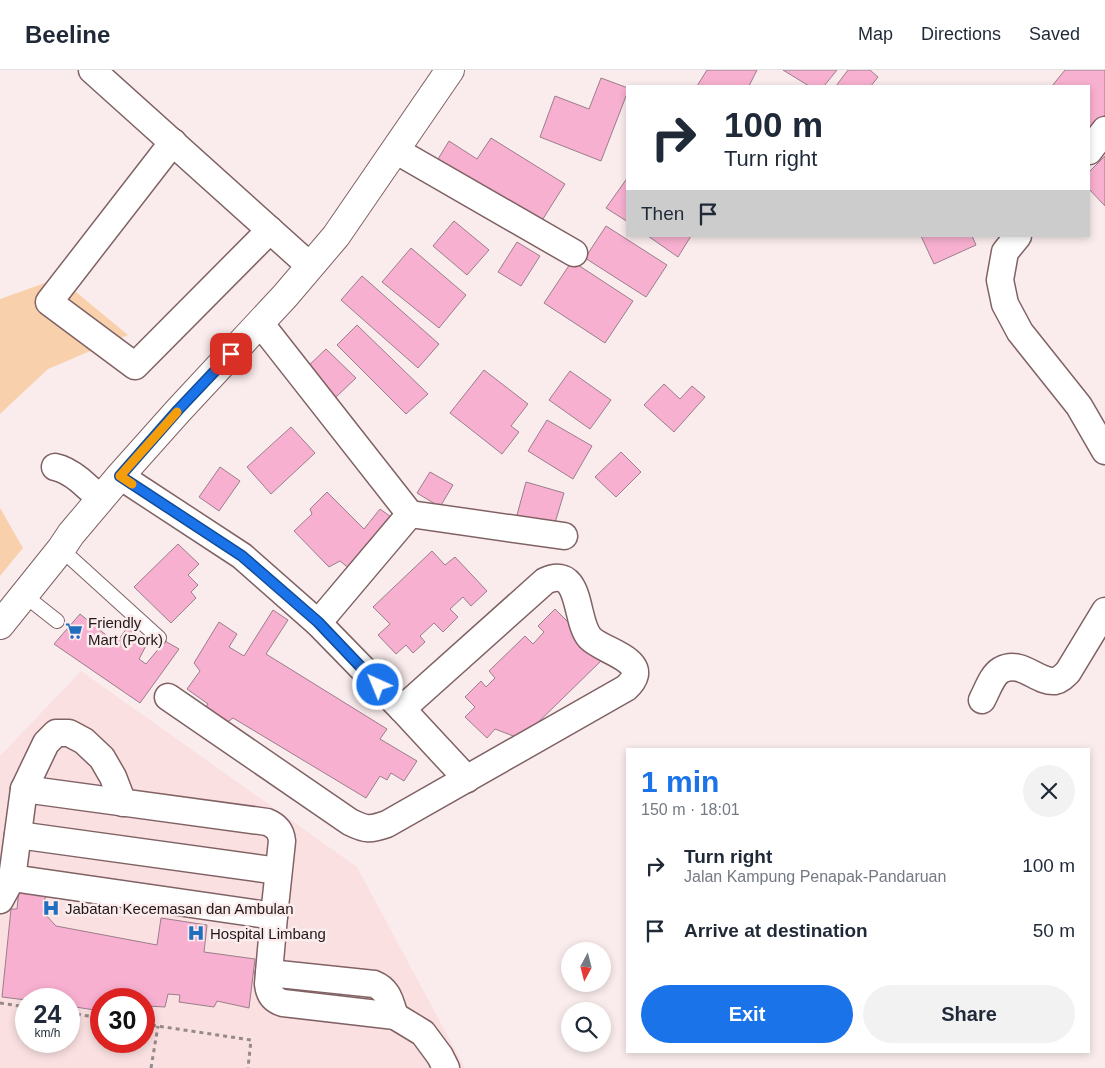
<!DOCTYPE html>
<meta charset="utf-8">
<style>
body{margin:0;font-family:Helvetica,sans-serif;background:#f2f2f3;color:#1f2937;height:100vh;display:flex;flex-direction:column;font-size:19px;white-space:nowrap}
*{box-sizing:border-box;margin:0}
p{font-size:16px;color:#747a83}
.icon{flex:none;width:28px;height:28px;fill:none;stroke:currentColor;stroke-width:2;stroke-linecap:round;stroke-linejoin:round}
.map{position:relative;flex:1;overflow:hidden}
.drawer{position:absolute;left:626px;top:678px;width:464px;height:305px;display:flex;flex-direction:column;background:#fff;border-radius:0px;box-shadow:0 2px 8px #0003}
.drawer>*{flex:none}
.guide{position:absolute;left:626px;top:15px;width:464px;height:152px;border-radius:0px;box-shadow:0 2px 8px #0003;background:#fff;color:#1f2937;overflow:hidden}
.needle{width:32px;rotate:187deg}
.tools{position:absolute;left:561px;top:872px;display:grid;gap:10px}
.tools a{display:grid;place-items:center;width:50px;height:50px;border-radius:50%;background:#fff;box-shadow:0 2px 8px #0003;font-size:25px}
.speed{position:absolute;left:15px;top:918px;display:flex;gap:10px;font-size:25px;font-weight:700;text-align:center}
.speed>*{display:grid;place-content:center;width:65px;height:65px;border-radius:50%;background:#fff;box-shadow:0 2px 8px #0003;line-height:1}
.speed small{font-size:12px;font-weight:400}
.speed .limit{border:8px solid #d22;background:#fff;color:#111}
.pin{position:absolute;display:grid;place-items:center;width:42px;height:42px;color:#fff;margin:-21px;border-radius:10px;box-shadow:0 2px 8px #0006}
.me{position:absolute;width:55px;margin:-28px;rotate:316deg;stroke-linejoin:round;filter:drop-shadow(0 0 4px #0008)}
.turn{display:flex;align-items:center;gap:18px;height:105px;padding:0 15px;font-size:22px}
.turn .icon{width:65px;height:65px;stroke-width:2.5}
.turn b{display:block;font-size:35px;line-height:42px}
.then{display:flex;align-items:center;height:48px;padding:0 15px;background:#0003;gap:10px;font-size:19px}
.round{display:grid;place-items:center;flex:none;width:52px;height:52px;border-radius:26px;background:#f2f2f3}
.summary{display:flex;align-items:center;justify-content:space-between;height:85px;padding:0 15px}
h1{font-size:30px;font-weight:700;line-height:38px;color:#1a73e8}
.cta{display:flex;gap:10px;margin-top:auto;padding:10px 15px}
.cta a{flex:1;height:58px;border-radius:30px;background:#1a73e8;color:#fff;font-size:20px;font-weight:700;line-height:58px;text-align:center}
.cta a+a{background:#f2f2f3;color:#1f2937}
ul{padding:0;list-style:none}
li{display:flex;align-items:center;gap:15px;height:65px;padding:0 15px}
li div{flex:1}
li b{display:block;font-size:19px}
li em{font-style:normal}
header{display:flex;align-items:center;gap:30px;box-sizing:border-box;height:70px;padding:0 25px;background:#fff;border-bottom:1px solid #e0e1e3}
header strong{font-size:24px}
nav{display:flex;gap:28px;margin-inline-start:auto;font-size:18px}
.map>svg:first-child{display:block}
.built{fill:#fae0e1;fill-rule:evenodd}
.green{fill:#f9d0ac}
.building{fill:#f8b0d0;stroke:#9a7e8a}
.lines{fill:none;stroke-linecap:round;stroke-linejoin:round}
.lane-casing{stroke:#806264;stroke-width:16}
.street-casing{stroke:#806264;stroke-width:29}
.highway-casing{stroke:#806264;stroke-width:30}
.path{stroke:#96898a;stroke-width:3;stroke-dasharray:4 4;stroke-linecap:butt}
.lane{stroke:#fff;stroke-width:14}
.street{stroke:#fff;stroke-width:26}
.highway{stroke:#fff;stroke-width:28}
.route-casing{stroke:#114b97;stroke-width:12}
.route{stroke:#1a73e8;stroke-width:9}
.slow{stroke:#f59e0b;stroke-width:9}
.labels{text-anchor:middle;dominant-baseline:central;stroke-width:5;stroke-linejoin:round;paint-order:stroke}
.poi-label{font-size:15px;fill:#231718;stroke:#faeced;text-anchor:start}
</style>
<header>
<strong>Beeline</strong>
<nav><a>Map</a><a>Directions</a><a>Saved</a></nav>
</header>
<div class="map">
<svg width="1105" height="998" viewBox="0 0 1105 998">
<rect width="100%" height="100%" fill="#faeced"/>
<path class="built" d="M 81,601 L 357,797 L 465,998 L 0,998 L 0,686 ZM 26,929 L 69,929 L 69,971 L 26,971 ZM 101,929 L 144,929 L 144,971 L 101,971 Z"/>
<g class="green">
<polygon points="59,208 128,265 48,299 0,344 0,229"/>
<polygon points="0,438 23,478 0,506"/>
</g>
<g class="building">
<polygon points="707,0 757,0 749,16 697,16"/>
<polygon points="783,0 837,0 824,16 809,16"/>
<polygon points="848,0 870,0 878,7 871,16 836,16"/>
<polygon points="1065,0 1105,0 1105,47 1089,66 1089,16 1052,16"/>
<polygon points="601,8 628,18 628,21 601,91 540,67 555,26 589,39"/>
<polygon points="491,68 565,114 541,152 438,89 449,71 477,89"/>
<polygon points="1105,86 1105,136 1089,119 1089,102"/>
<polygon points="628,107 628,152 606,138"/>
<polygon points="454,151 489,180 467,205 433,176"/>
<polygon points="606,156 667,195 646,227 585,188"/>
<polygon points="648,166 691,166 678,187"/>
<polygon points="921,166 972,166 976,175 934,194"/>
<polygon points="517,172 540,186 521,216 498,202"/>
<polygon points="411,178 466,225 439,258 382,212"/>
<polygon points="572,191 633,231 605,273 544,233"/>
<polygon points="362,206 439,274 418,298 341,230"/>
<polygon points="357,255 428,324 406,344 337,275"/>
<polygon points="326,279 356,308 335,328 305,299"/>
<polygon points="484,300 528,334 511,356 519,362 502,384 450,343"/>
<polygon points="570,301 611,330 590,359 549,330"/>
<polygon points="664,314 680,329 692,316 705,327 674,362 644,335"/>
<polygon points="547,350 592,376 573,409 528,381"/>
<polygon points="291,357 315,383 271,424 247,397"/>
<polygon points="621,382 641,402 616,427 595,407"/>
<polygon points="220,397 240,411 219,441 199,427"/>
<polygon points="430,402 453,415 440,437 417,423"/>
<polygon points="526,412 564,423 554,456 517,445"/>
<polygon points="327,422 364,459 380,439 398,452 356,504 340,491 329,497 294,461 312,444 310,439"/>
<polygon points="178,474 199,494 188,505 198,515 191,522 196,528 171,553 134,517"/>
<polygon points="432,481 445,495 455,487 487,521 471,536 463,527 450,539 458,547 443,562 434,553 420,566 425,572 413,583 406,575 396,584 378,565 390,554 373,537"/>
<polygon points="555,539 604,588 521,669 495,659 487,668 465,647 475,637 465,627 481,611 486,617 495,608 489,601 525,566 533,574 544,562 538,556"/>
<polygon points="273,540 288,550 266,584 387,659 380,669 417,691 404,711 391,703 387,710 380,706 366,728 233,648 222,656 203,641 208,634 187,619 200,601 194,593 219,552 237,564 229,577 244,586"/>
<polygon points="80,544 116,573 127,558 148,572 139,589 146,594 165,571 179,579 140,633 54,574"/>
<polygon points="20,810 47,815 43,842 56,856 157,875 161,848 207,855 204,882 255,889 249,938 217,931 214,937 179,932 180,925 168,924 165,937 146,936 145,947 144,946 144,929 101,929 101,941 69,936 69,929 26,929 26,930 2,927 11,839 17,839"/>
</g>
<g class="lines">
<g class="lane-casing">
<g id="lane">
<polyline points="61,479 159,568"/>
<polyline points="24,525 57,551"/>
</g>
</g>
<g class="street-casing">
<g id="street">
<polyline points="92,0 310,196"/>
<polyline points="173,72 49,232 135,296 270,160"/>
<polyline points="395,80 574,183"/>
<polyline points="1089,81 1105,60"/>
<polyline points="1018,166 1005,182 1000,210 1005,234 1020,262 1079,336 1105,381"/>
<polyline points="260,253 410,444 564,466"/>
<path d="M 55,397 C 71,400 90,418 100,430"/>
<polyline points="120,406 242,486 318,553 402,639 467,709"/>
<polyline points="318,553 410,444"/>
<path d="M 168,627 L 350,752 C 366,760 370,760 387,754 L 626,618 C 656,591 603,582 590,568 C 574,551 583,494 545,511 L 402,639"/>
<path d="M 982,630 C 987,621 992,605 1001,600 C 1022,589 1037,613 1055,611 C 1060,610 1064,606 1068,602 L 1105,541"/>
<polyline points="18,765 278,801"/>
<path d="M 12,808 L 274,846 L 282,771 C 281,761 277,756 267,752 L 24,719"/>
<polyline points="0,830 12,808 24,719 46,673 56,663 69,663 84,671 102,688 113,707 123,733"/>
<path d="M 274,846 L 268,914 C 269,924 273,930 283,933 L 395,946 L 423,963 L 440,986 L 446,998"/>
<path d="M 269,903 L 374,914 C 389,920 390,932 395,946"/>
</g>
</g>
<g class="highway-casing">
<polyline id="highway" points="0,555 61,479 71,464 120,406 178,341 285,226 336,166 450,0"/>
</g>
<g class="path">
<polyline points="0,933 26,937"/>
<polyline points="69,943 101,948"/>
<polyline points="144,954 251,970 248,998"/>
<polyline points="151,998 158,956"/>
</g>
<use href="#lane" class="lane"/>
<use href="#street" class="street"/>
<use href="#highway" class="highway"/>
</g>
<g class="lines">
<g class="route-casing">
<polyline id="route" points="231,284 178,340 120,406 242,486 318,552 378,615"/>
</g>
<use href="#route" class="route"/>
<polyline class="slow" points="132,414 120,406 177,342"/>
</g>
<defs>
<g id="supermarket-bare" transform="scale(1.35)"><path d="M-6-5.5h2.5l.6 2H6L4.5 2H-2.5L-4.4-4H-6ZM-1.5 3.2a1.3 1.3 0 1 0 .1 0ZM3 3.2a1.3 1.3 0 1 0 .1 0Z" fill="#226ebe" stroke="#faeced" stroke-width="2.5" paint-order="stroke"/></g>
<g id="hospital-bare" transform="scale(1.35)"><path d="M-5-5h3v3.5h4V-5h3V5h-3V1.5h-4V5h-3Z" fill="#226ebe" stroke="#faeced" stroke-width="2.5" paint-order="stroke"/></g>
</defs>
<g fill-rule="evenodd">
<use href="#supermarket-bare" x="74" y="561"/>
<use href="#hospital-bare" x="51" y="838"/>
<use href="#hospital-bare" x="196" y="863"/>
</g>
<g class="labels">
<g class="poi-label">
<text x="88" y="552">Friendly<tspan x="88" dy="17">Mart (Pork)</tspan></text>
<text x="65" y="838">Jabatan Kecemasan dan Ambulan</text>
<text x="210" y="863">Hospital Limbang</text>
</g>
</g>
</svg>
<div class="tools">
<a><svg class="needle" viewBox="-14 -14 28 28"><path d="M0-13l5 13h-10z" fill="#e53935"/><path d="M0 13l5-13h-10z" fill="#747a83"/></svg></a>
<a><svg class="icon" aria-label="search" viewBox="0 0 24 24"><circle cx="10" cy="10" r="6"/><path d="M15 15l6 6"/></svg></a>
</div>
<div class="speed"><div>24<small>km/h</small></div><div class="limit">30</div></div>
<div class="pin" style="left:231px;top:284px;background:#d93025"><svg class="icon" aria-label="arrive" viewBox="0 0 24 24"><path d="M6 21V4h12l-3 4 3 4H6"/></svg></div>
<svg class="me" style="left:378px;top:615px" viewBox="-20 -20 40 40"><circle r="17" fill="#1a73e8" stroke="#fff" stroke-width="3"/><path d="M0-11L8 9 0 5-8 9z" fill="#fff"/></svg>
<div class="guide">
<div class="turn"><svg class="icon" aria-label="right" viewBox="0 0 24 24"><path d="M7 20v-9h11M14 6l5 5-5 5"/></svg><div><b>100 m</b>Turn right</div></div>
<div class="then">Then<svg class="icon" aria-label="arrive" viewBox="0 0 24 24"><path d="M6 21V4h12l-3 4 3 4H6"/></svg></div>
</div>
<section class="drawer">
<div class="summary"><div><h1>1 min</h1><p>150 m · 18:01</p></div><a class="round"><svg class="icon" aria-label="close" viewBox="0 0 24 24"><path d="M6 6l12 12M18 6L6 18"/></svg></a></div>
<ul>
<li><svg class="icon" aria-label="right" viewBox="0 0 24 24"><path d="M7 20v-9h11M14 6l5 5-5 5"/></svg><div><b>Turn right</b><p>Jalan Kampung Penapak-Pandaruan</p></div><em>100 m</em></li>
<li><svg class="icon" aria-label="arrive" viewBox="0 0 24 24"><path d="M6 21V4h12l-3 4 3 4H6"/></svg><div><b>Arrive at destination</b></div><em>50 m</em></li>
</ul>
<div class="cta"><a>Exit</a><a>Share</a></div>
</section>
</div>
